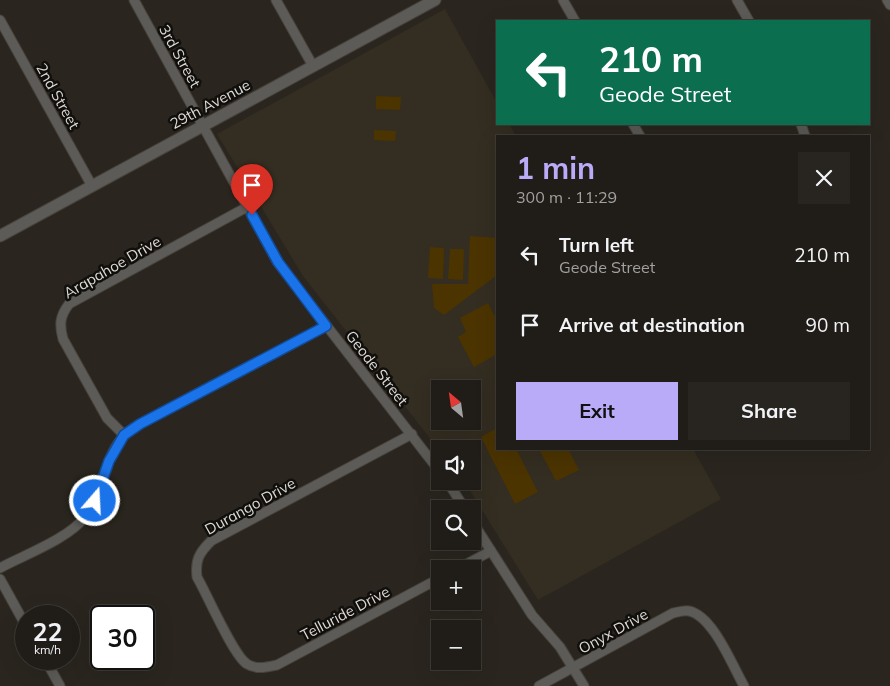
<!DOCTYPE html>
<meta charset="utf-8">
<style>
body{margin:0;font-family:Mulish,sans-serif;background:#282520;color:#f1f3f6;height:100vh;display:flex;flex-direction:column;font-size:19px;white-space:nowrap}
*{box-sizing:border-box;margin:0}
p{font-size:16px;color:#a2a1a1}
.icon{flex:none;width:28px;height:28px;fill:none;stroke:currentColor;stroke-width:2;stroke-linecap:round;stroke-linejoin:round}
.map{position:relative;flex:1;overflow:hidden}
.sheet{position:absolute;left:496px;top:135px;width:374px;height:315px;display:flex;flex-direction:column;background:#201c17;border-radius:0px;box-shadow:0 5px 20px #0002,0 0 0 1px #3d3a36}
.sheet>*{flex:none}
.top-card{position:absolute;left:496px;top:20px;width:374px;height:105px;border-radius:0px;box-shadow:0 5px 20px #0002,0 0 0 1px #3d3a36;background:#0b6e4f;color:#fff;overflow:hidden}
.needle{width:32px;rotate:331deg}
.buttons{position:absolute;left:431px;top:380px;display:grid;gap:10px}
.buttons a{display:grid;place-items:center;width:50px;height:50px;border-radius:0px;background:#201c17;box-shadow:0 5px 20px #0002,0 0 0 1px #3d3a36;font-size:25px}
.speed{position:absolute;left:15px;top:605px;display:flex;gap:10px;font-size:25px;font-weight:700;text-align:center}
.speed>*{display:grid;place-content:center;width:65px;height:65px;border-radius:50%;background:#201c17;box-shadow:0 5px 20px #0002,0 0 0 1px #3d3a36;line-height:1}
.speed small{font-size:12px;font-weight:400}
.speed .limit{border:2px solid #111;border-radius:8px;background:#fff;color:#111}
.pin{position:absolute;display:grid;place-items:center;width:42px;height:42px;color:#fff;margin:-51px -21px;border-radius:50% 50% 50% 0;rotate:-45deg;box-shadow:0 0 5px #0007}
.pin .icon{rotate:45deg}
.me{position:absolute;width:55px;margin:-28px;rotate:19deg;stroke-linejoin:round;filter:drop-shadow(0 0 4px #0008)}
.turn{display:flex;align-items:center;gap:18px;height:105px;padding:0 20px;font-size:22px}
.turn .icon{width:65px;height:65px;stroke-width:2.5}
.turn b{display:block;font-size:35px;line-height:42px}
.round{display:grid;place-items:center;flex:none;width:52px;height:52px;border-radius:0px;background:#282520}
.overview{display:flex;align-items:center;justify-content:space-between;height:85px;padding:0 20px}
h1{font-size:30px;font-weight:700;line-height:38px;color:#b9abf7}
.action{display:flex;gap:10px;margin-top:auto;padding:10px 20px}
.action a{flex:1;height:58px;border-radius:0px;background:#b9abf7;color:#111;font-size:20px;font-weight:700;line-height:58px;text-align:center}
.action a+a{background:#282520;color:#f1f3f6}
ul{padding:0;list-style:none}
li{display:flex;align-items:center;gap:15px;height:70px;padding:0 20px}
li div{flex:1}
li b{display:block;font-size:19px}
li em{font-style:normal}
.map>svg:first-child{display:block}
.built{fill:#342d21;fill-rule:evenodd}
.green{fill:#4b3400}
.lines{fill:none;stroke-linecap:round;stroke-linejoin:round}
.minor-casing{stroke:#47433c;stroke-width:11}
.tertiary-casing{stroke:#47433c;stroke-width:13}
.minor{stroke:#5d5b57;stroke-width:9}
.tertiary{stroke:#5d5b57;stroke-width:11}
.route-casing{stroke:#114b97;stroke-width:12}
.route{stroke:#1a73e8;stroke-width:9}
.labels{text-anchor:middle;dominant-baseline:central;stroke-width:5;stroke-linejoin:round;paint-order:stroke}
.street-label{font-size:15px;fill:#dddad6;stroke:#110f0c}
</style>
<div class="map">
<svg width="890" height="686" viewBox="0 0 890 686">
<rect width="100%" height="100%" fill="#2a261f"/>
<path class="built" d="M 445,9 L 497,103 L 498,124 L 509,124 L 516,136 L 498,136 L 498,449 L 693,449 L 721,499 L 538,600 L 464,481 L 472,481 L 472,449 L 440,449 L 440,451 L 303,276 L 217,134 ZM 440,389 L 472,389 L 472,421 L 440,421 Z"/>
<g class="green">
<polygon points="376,96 401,97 400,110 376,109"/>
<polygon points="374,130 396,131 395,141 374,140"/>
<polygon points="470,236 497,238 497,275 444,315 434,308 432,284 468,284"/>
<polygon points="430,247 444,248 443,279 428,278"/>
<polygon points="450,249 464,249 463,280 448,279"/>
<polygon points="488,303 497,321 497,354 474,367 458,337 466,332 460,318"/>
<polygon points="497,428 498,449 516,449 538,492 515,504 481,437"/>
<polygon points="539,449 568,449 579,470 556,481"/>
</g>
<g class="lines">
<g class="minor-casing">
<g id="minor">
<polyline points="134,0 278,263 440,472"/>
<polyline points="276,0 313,66"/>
<polyline points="563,0 575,21"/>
<polyline points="737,0 749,21"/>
<polyline points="887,0 890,5"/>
<polyline points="0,20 92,186"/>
<polyline points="633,124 640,136"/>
<polyline points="801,124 805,136"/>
<path d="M 412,434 L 211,541 C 199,553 195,560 197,577 C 207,594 233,655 247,664 C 257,670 267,667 277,665 L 440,578"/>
<path d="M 124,435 L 107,418 L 63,339 C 59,324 60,316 69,304 L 247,207"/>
<polyline points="447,481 465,509"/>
<polyline points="472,521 532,615 560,647 584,686"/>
<path d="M 0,568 C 24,555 68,539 85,517 C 103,494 105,453 125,435 C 129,430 135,427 140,424 L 326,326"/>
<polyline points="457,569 491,551"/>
<polyline points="0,579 26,626"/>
<polyline points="45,659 60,686"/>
<path d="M 539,686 L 673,613 C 678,612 684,610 689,611 C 713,616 732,665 744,686"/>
</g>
</g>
<g class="tertiary-casing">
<polyline id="tertiary" points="0,236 435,0"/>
</g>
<use href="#minor" class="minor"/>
<use href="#tertiary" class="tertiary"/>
</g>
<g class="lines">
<g class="route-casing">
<polyline id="route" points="95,501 109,461 124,435 140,424 326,326 278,262 252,215"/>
</g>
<use href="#route" class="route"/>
</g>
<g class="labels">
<g class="street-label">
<text transform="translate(180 56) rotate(61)">3rd Street</text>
<text transform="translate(58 96) rotate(61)">2nd Street</text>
<text transform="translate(210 104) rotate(-28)">29th Avenue</text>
<text transform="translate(112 267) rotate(-30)">Arapahoe Drive</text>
<text transform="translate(377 368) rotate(52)">Geode Street</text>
<text transform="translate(250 506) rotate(-29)">Durango Drive</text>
<text transform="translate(345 613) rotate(-28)">Telluride Drive</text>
<text transform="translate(613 631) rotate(-29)">Onyx Drive</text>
</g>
</g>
</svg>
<div class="buttons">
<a><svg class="needle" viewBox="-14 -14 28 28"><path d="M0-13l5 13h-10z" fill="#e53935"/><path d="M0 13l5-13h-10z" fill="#a2a1a1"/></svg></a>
<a><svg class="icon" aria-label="sound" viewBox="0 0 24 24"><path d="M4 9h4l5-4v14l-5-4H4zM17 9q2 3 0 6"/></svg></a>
<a><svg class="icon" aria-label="search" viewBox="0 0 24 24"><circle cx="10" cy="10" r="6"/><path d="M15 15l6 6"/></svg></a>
<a>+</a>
<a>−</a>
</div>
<div class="speed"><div>22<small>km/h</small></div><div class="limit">30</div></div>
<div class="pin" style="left:252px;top:215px;background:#d93025"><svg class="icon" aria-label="arrive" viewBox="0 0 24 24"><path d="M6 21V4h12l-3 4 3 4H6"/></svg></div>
<svg class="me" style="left:95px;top:501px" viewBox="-20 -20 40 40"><circle r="17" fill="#1a73e8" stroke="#fff" stroke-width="3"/><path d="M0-11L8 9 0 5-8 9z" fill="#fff"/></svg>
<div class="top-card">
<div class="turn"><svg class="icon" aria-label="left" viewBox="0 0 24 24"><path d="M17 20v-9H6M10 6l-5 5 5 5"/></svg><div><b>210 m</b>Geode Street</div></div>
</div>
<section class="sheet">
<div class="overview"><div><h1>1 min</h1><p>300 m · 11:29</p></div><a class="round"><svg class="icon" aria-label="close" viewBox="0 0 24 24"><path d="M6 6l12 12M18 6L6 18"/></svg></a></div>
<ul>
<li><svg class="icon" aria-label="left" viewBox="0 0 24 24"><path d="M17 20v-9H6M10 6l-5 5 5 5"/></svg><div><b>Turn left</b><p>Geode Street</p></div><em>210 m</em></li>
<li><svg class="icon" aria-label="arrive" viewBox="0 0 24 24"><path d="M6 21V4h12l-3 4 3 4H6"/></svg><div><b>Arrive at destination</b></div><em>90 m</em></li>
</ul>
<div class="action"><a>Exit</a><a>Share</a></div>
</section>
</div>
